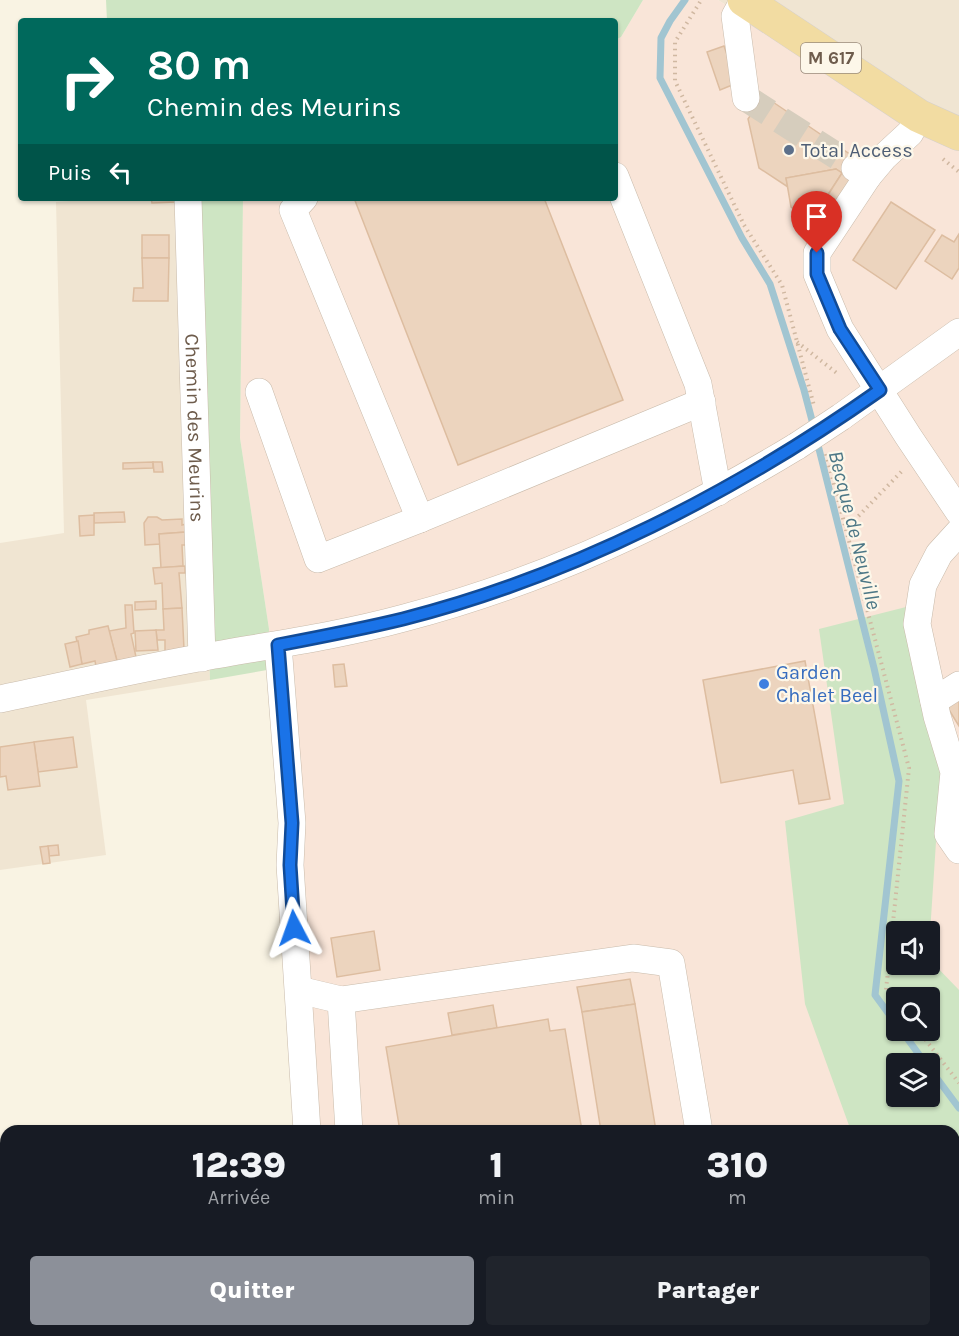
<!DOCTYPE html>
<html lang="fr">
<meta charset="utf-8">
<style>
body{margin:0;font-family:Karla,sans-serif;background:#20242c;color:#f1f3f6;height:100vh;display:flex;flex-direction:column;font-size:22px;white-space:nowrap}
*{box-sizing:border-box;margin:0}
p{font-size:20px;color:#9ea1a6}
.icon{flex:none;width:33px;height:33px;fill:none;stroke:currentColor;stroke-width:2;stroke-linecap:round;stroke-linejoin:round}
.map{position:relative;flex:1;overflow:hidden}
.panel{position:absolute;left:0px;top:1125px;width:960px;height:212px;display:flex;flex-direction:column;background:#171b24;border-radius:18px 18px 0 0;box-shadow:0 2px 4px #0004}
.panel>*{flex:none}
.guide{position:absolute;left:18px;top:18px;width:600px;height:183px;border-radius:6px;box-shadow:0 2px 4px #0004;background:#00695c;color:#fff;overflow:hidden}
.buttons{position:absolute;left:886px;top:921px;display:grid;gap:12px}
.buttons a{display:grid;place-items:center;width:54px;height:54px;border-radius:6px;background:#171b24;box-shadow:0 2px 4px #0004;font-size:30px}
.pin{position:absolute;display:grid;place-items:center;width:51px;height:51px;color:#fff;margin:-62px -26px;border-radius:50% 50% 50% 0;rotate:-45deg;box-shadow:0 0 6px #0007}
.pin .icon{rotate:45deg}
.me{position:absolute;width:66px;margin:-33px;rotate:356deg;stroke-linejoin:round;filter:drop-shadow(0 0 4px #0008)}
.turn{display:flex;align-items:center;gap:21px;height:126px;padding:0 30px;font-size:27px}
.turn .icon{width:78px;height:78px;stroke-width:2.5}
.turn b{display:block;font-size:42px;line-height:51px}
.then{display:flex;align-items:center;height:57px;padding:0 30px;background:#0003;gap:12px;font-size:22px}
.eta{display:flex;justify-content:space-evenly;align-items:center;height:102px;text-align:center}
.eta b{font-size:36px;font-weight:800;line-height:42px}
.primary-button{display:flex;gap:12px;margin-top:auto;padding:12px 30px}
.primary-button a{flex:1;height:69px;border-radius:6px;background:#8c9099;color:#fff;font-size:24px;font-weight:800;line-height:69px;text-align:center}
.primary-button a+a{background:#20242c;color:#f1f3f6}
.map>svg:first-child{display:block}
.residential{fill:#f0e5d2}
.commercial{fill:#f9e5d8;fill-rule:evenodd}
.green{fill:#cee5c3;fill-rule:evenodd}
.lines{fill:none;stroke-linecap:round;stroke-linejoin:round}
.stream{stroke:#a1c5d1;stroke-width:7}
.building{fill:#ecd4be;stroke:#ddbda0;stroke-width:1.5}
.minor-tunnel{stroke:#d6cdbd;stroke-width:27;stroke-dasharray:27 14;stroke-linecap:butt}
.minor-casing{stroke:#c9bbab;stroke-width:28}
.major-casing{stroke:#d6d1cd;stroke-width:34}
.path{stroke:#d0b8a1;stroke-width:4;stroke-dasharray:1.5 4.5;stroke-linecap:butt}
.minor{stroke:#fff;stroke-width:27}
.major{stroke:#f2dca2;stroke-width:33}
.minor-bridge-casing{stroke:#c9bbab;stroke-width:28;stroke-linecap:butt}
.minor-bridge{stroke:#fff;stroke-width:27}
.route-casing{stroke:#114b97;stroke-width:15}
.route{stroke:#1a73e8;stroke-width:10}
.service-dot{fill:#5c6f8a;stroke:#fdf7e9;stroke-width:2}
.shop-dot{fill:#3f7fe0;stroke:#fdf7e9;stroke-width:2}
.labels{text-anchor:middle;dominant-baseline:central;stroke-width:4.5;stroke-linejoin:round;paint-order:stroke}
.shield{fill:#fdf7e9;stroke:#998a7b;stroke-width:1.5}
.shield-label{font-size:18px;font-weight:bold;fill:#6e5c4c}
.service-label{font-size:20px;fill:#4e5e75;stroke:#fdf7e9;text-anchor:start}
.street-label{font-size:20px;fill:#6e5c4c;stroke:#fdf7e9}
.shop-label{font-size:20px;fill:#366cbe;stroke:#fdf7e9;text-anchor:start}
.water-label{font-size:21px;font-style:italic;fill:#4c7786;stroke:#fdf7e9}
</style>
<div class="map">
<svg width="959" height="1336" viewBox="0 0 959 1336">
<rect width="100%" height="100%" fill="#f9f3e3"/>
<g class="residential">
<polygon points="718,0 959,0 959,151 922,128"/>
<polygon points="116,198 193,198 210,680 86,700 106,855 0,870 0,543 64,533 56,202"/>
</g>
<path class="commercial" d="M 643,0 L 718,0 L 959,151 L 959,1336 L 301,1336 L 302,1330 L 954,1330 L 954,1131 L 297,1131 L 280,828 L 267,670 L 269,629 L 240,438 L 243,198 L 615,198 L 615,40 L 621,37 ZM 897,932 L 930,932 L 930,964 L 897,964 ZM 897,998 L 930,998 L 930,1030 L 897,1030 ZM 897,1064 L 930,1064 L 930,1096 L 897,1096 Z"/>
<g class="green">
<polygon points="106,0 643,0 621,37 615,40 615,21 107,21"/>
<polygon points="193,198 243,198 240,438 269,629 267,670 210,680"/>
<path d="M 906,607 L 941,766 L 930,933 L 930,932 L 897,932 L 897,964 L 930,964 L 930,960 L 959,990 L 959,1253 L 954,1253 L 954,1131 L 851,1131 L 805,1004 L 785,821 L 844,804 L 819,629 ZM 897,998 L 930,998 L 930,1030 L 897,1030 ZM 897,1064 L 930,1064 L 930,1096 L 897,1096 Z"/>
</g>
<g class="lines">
<g class="stream">
<polyline points="685,0 670,21 661,38 660,78 742,238 770,284 804,390 814,428"/>
<polyline points="817,441 874,668 899,781 875,995 897,1025"/>
<polyline points="901,1030 926,1064"/>
<polyline points="930,1069 959,1108"/>
</g>
</g>
<g class="building">
<polygon points="724,46 737,83 720,90 707,52"/>
<polygon points="764,96 854,157 842,173 836,169 786,178 788,187 759,168 748,119"/>
<polygon points="836,169 842,173 811,221 791,207 786,178"/>
<polygon points="842,173 856,182 829,224 815,215"/>
<polygon points="151,198 176,198 176,202 152,203"/>
<polygon points="354,198 544,198 623,400 458,465"/>
<polygon points="891,202 935,230 896,289 853,260"/>
<polygon points="959,234 959,268 952,279 925,261 942,235 954,242"/>
<rect x="142" y="235" width="27" height="23"/>
<polygon points="142,258 169,258 168,301 133,301 134,288 143,288"/>
<polygon points="153,462 153,468 123,469 123,463"/>
<polygon points="153,462 162,462 163,472 154,472"/>
<polygon points="124,512 125,522 94,523 94,513"/>
<polygon points="94,515 94,535 80,536 79,516"/>
<polygon points="148,517 157,517 162,520 182,519 182,525 186,524 186,532 159,534 160,544 145,545 144,523"/>
<polygon points="186,532 186,545 182,545 183,566 161,568 159,534"/>
<polygon points="185,566 185,573 179,573 182,608 163,609 162,583 155,584 153,568"/>
<polygon points="156,601 156,609 135,610 135,602"/>
<polygon points="125,605 132,605 134,633 131,634 136,657 117,661 109,631 126,628"/>
<polygon points="182,608 184,649 165,651 165,640 157,640 156,630 164,630 163,609"/>
<polygon points="108,626 117,661 96,666 95,661 82,664 76,637 89,634 89,630"/>
<polygon points="156,630 158,650 136,651 135,631"/>
<polygon points="78,641 82,664 70,667 65,644"/>
<polygon points="805,661 830,799 799,804 793,770 721,783 703,680"/>
<polygon points="344,664 347,686 335,687 333,665"/>
<polygon points="959,697 959,726 946,705"/>
<polygon points="73,737 77,767 38,772 34,742"/>
<polygon points="34,742 40,786 8,790 6,776 0,777 0,747"/>
<polygon points="58,845 59,855 49,856 48,846"/>
<polygon points="48,846 50,863 43,864 40,847"/>
<polygon points="374,931 380,970 337,977 331,938"/>
<polygon points="630,979 635,1004 582,1012 577,987"/>
<polygon points="635,1004 656,1131 601,1131 582,1012"/>
<polygon points="493,1005 497,1028 452,1035 448,1013"/>
<polygon points="548,1019 550,1031 565,1029 582,1131 400,1131 386,1047"/>
<polygon points="400,1330 601,1330 601,1333 616,1330 688,1330 689,1336 401,1336"/>
<polygon points="755,1330 762,1330 763,1336 724,1336"/>
<polygon points="906,1330 950,1330 951,1336 907,1336"/>
</g>
<g class="lines">
<polyline class="minor-tunnel" points="746,98 854,167"/>
<g class="minor-casing">
<g id="minor">
<polyline points="744,0 735,16 746,98"/>
<polyline points="855,168 868,176 884,157 910,133 919,116"/>
<polyline points="615,176 698,384 718,492"/>
<polyline points="868,176 817,253 817,274 840,329 908,436 959,512"/>
<path id="s1" d="M 188,198 L 202,658"/>
<polyline points="304,198 293,210 420,519"/>
<polyline points="259,392 318,559 420,519 702,402"/>
<polyline points="841,417 959,332"/>
<polyline points="959,532 939,554 923,585 917,624 937,716 954,772 948,834 959,850"/>
<polyline points="278,645 292,823 290,865 307,1131"/>
<path d="M 0,699 C 68,685 136,669 204,657 C 271,645 338,636 404,618 C 543,582 675,520 797,446"/>
<polyline points="934,701 959,685"/>
<polyline points="299,990 341,1000 633,958 671,963 699,1131"/>
<polyline points="341,1000 349,1131"/>
<polyline points="312,1336 312,1330"/>
<polyline points="353,1336 353,1330"/>
</g>
</g>
<g class="major-casing">
<polyline id="major" points="744,0 919,116 959,134"/>
</g>
<g class="path">
<polyline points="700,2 675,42 675,81 744,225 782,285 814,406"/>
<polyline points="943,159 959,172"/>
<polyline points="797,342 838,374"/>
<polyline points="826,454 909,768 886,990 897,1005"/>
<polyline points="846,529 902,471"/>
<polyline points="918,1030 959,1083"/>
</g>
<use href="#minor" class="minor"/>
<use href="#major" class="major"/>
<g class="minor-bridge-casing">
<polyline id="minor-bridge" points="797,446 841,417"/>
</g>
<use href="#minor-bridge" class="minor-bridge"/>
</g>
<g class="lines">
<g class="route-casing">
<path id="route" d="M 294,928 L 290,865 L 292,823 L 278,645 C 320,637 362,629 403,619 C 573,576 737,491 880,390 L 840,329 L 817,274 L 817,253"/>
</g>
<use href="#route" class="route"/>
</g>
<circle class="service-dot" cx="789" cy="150" r="6"/>
<circle class="shop-dot" cx="764" cy="684" r="6"/>
<g class="labels">
<rect class="shield" x="801" y="43" width="60" height="30" rx="4.5"/>
<g class="shield-label">
<text x="831" y="58">M 617</text>
</g>
<g class="service-label">
<text x="801" y="150">Total Access</text>
</g>
<g class="street-label">
<text stroke="none"><textPath href="#s1" startOffset="230">Chemin des Meurins</textPath></text>
</g>
<g class="shop-label">
<text x="776" y="672">Garden<tspan x="776" dy="23">Chalet Beel</tspan></text>
</g>
<g class="water-label">
<text transform="translate(855 530) rotate(76)">Becque de Neuville</text>
</g>
</g>
</svg>
<div class="buttons">
<a><svg class="icon" aria-label="sound" viewBox="0 0 24 24"><path d="M4 9h4l5-4v14l-5-4H4zM17 9q2 3 0 6"/></svg></a>
<a><svg class="icon" aria-label="search" viewBox="0 0 24 24"><circle cx="10" cy="10" r="6"/><path d="M15 15l6 6"/></svg></a>
<a><svg class="icon" aria-label="layers" viewBox="0 0 24 24"><path d="M12 4l9 5-9 5-9-5zM3 14l9 5 9-5"/></svg></a>
</div>
<div class="pin" style="left:817px;top:253px;background:#d93025"><svg class="icon" aria-label="arrive" viewBox="0 0 24 24"><path d="M6 21V4h12l-3 4 3 4H6"/></svg></div>
<svg class="me" style="left:294px;top:928px" viewBox="-20 -20 40 40"><path d="M0-17L14 15 0 8-14 15z" fill="#1a73e8" stroke="#fff" stroke-width="4"/></svg>
<div class="guide">
<div class="turn"><svg class="icon" aria-label="right" viewBox="0 0 24 24"><path d="M7 20v-9h11M14 6l5 5-5 5"/></svg><div><b>80 m</b>Chemin des Meurins</div></div>
<div class="then">Puis<svg class="icon" aria-label="left" viewBox="0 0 24 24"><path d="M17 20v-9H6M10 6l-5 5 5 5"/></svg></div>
</div>
<section class="panel">
<div class="eta">
<div><b>12:39</b><p>Arrivée</p></div>
<div><b>1</b><p>min</p></div>
<div><b>310</b><p>m</p></div>
</div>
<div class="primary-button"><a>Quitter</a><a>Partager</a></div>
</section>
</div>
